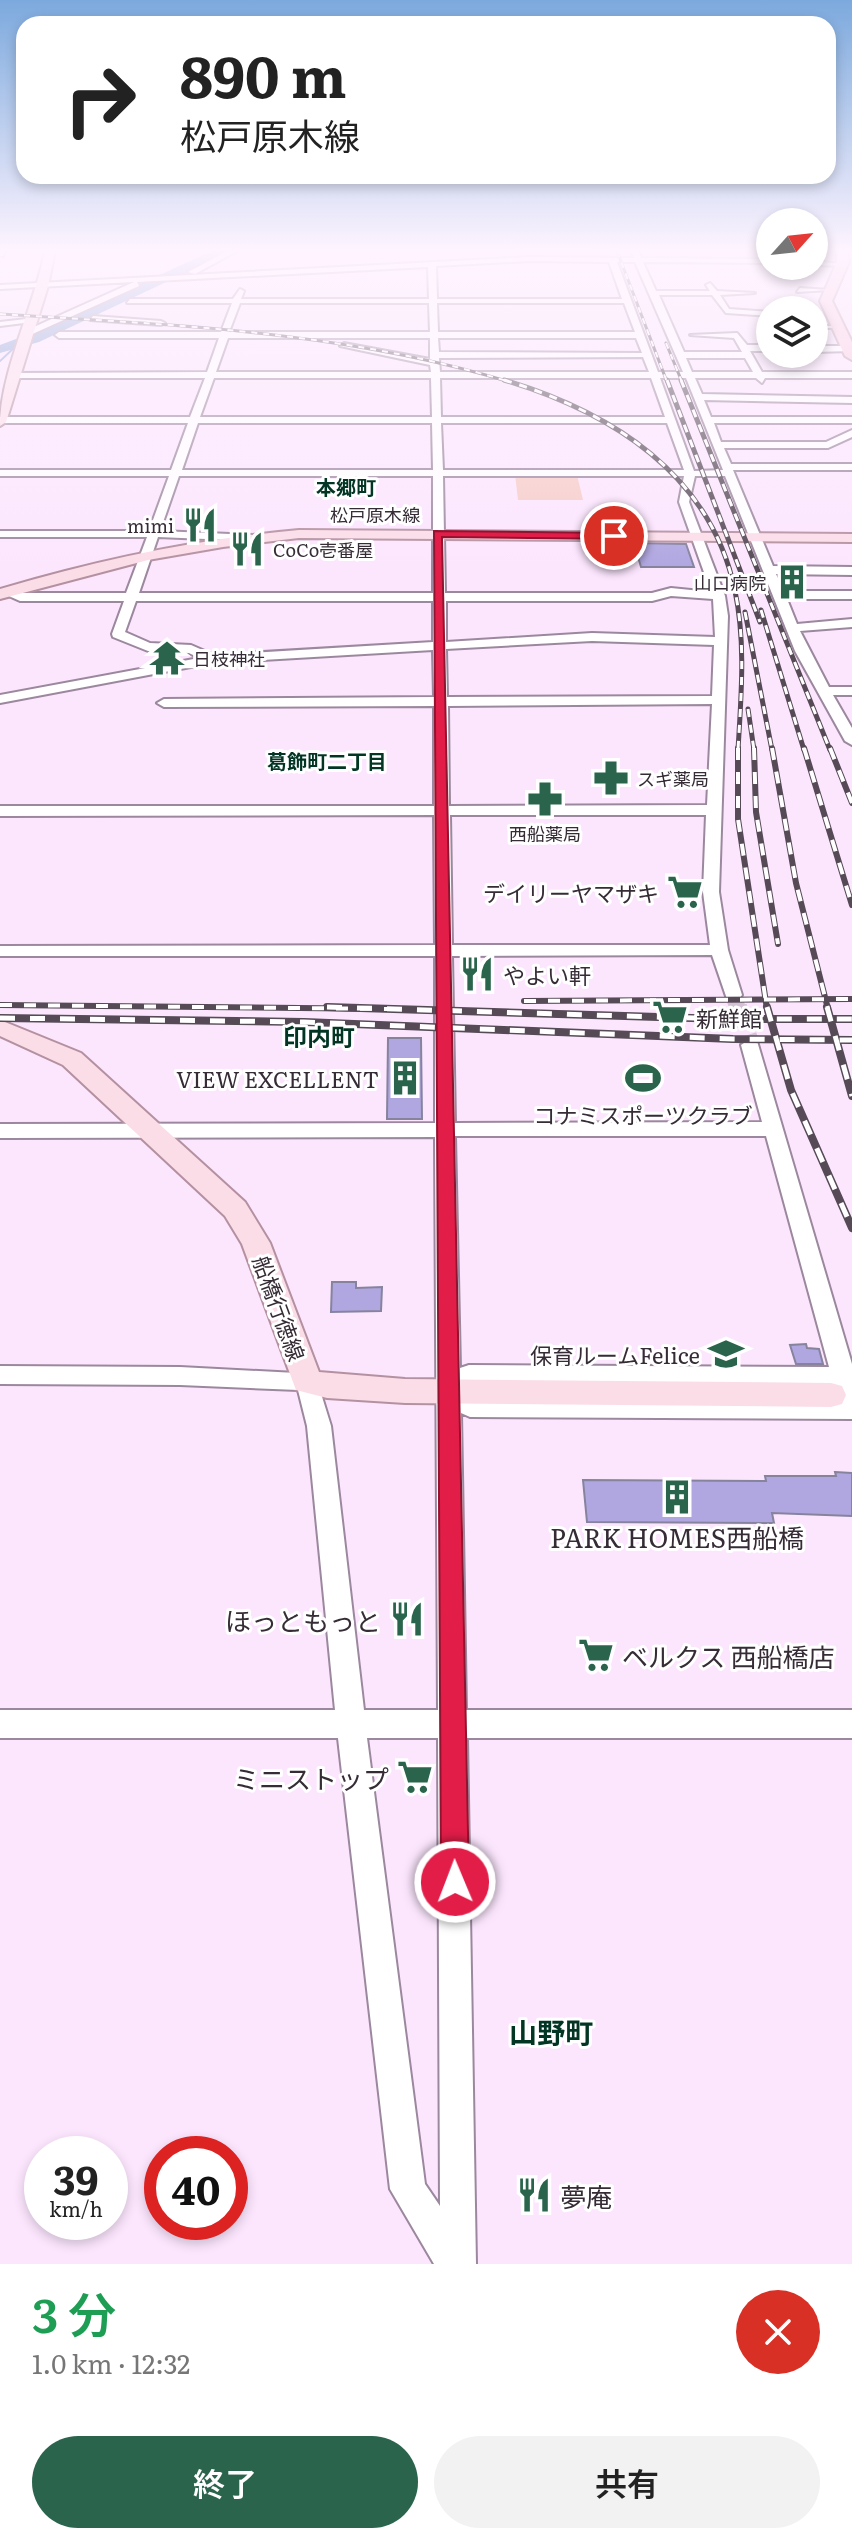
<!DOCTYPE html>
<html lang="ja">
<meta charset="utf-8">
<style>
body{margin:0;font-family:Literata,"Noto Sans JP",serif;background:#f2f2f2;color:#222;height:100vh;display:flex;flex-direction:column;font-size:30px;white-space:nowrap}
*{box-sizing:border-box;margin:0}
p{font-size:26px;color:#767676}
.icon{flex:none;width:44px;height:44px;fill:none;stroke:currentColor;stroke-width:2;stroke-linecap:round;stroke-linejoin:round}
.map{position:relative;height:2264px;overflow:hidden}
.sheet{display:flex;flex-direction:column;background:#fff;flex:1}
.sheet>*{flex:none}
.guide{position:absolute;left:16px;top:16px;width:820px;height:168px;border-radius:24px;box-shadow:0 4px 12px #0003;background:#fff;color:#222;overflow:hidden}
.needle{width:52px;rotate:63deg}
.controls{position:absolute;left:756px;top:208px;display:grid;gap:16px}
.controls a{display:grid;place-items:center;width:72px;height:72px;border-radius:50%;background:#fff;box-shadow:0 4px 12px #0003;font-size:40px}
.speed{position:absolute;left:24px;top:2136px;display:flex;gap:16px;font-size:40px;font-weight:700;text-align:center}
.speed>*{display:grid;place-content:center;width:104px;height:104px;border-radius:50%;background:#fff;box-shadow:0 4px 12px #0003;line-height:1}
.speed small{font-size:20px;font-weight:400}
.speed .limit{border:12px solid #d22;background:#fff;color:#111}
.pin{position:absolute;display:grid;place-items:center;width:68px;height:68px;color:#fff;margin:-34px;border:4px solid #fff;border-radius:50%;box-shadow:0 2px 8px #0007}
.me{position:absolute;width:88px;margin:-44px;rotate:359deg;stroke-linejoin:round;filter:drop-shadow(0 0 6px #0008)}
.turn{display:flex;align-items:center;gap:28px;height:168px;padding:0 32px;font-size:36px}
.turn .icon{width:104px;height:104px;stroke-width:2.5}
.turn b{display:block;font-size:56px;line-height:68px}
.round{display:grid;place-items:center;flex:none;width:84px;height:84px;border-radius:42px;background:#f2f2f2}
.head{display:flex;align-items:center;justify-content:space-between;height:136px;padding:0 32px}
h1{font-size:48px;font-weight:600;line-height:60px;color:#1e9e55}
.button{display:flex;gap:16px;margin-top:auto;padding:16px 32px}
.button a{flex:1;height:92px;border-radius:48px;background:#2a644d;color:#fff;font-size:32px;font-weight:600;line-height:92px;text-align:center}
.button a+a{background:#f2f2f2;color:#222}
.map>svg:first-child{display:block}
.green{fill:#f6ccc7}
.water{fill:#7a99cc}
.lines{fill:none;stroke-linecap:round;stroke-linejoin:round}
.stream{stroke:#7a99cc;stroke-width:2}
.building{fill:#b0a7e1;stroke:#86839d;stroke-width:2}
.minor-tunnel-far1{stroke:#d4c1d6;stroke-width:16;stroke-dasharray:16 8;stroke-linecap:butt}
.minor-tunnel{stroke:#d4c1d6;stroke-width:20;stroke-dasharray:20 10;stroke-linecap:butt}
.minor-casing{stroke:#9c889e;stroke-width:4}
.major-casing{stroke:#b491a0;stroke-width:4}
.highway-casing{stroke:#b491a0;stroke-width:4}
.minor{fill:#fff;fill-rule:evenodd}
.major{fill:#fbdde8;fill-rule:evenodd}
.highway{fill:#f8c7d9;fill-rule:evenodd}
.rail-far3-casing{stroke:#554a55;stroke-width:3}
.rail-far2-casing{stroke:#554a55;stroke-width:5}
.rail-far1-casing{stroke:#554a55;stroke-width:6}
.rail-casing{stroke:#554a55;stroke-width:8}
.rail-far3{stroke:#fff;stroke-width:2;stroke-dasharray:6;stroke-linecap:butt}
.rail-far2{stroke:#fff;stroke-width:3;stroke-dasharray:8;stroke-linecap:butt}
.rail-far1{stroke:#fff;stroke-width:4;stroke-dasharray:12;stroke-linecap:butt}
.rail{stroke:#fff;stroke-width:5;stroke-dasharray:15;stroke-linecap:butt}
.route{fill:#e11d48;stroke:#92132f;stroke-width:2}
.labels{text-anchor:middle;dominant-baseline:central;stroke-width:6;stroke-linejoin:round;paint-order:stroke}
.far-street-label{font-size:18px;fill:#352c35;stroke:#fff}
.far-poi-label{font-size:18px;fill:#352c35;stroke:#fff;text-anchor:start}
.far-neighbourhood-label{font-size:20px;font-weight:bold;fill:#023524;stroke:#fff}
.poi-label{font-size:22px;fill:#352c35;stroke:#fff;text-anchor:end}
.street-label{font-size:22px;fill:#352c35;stroke:#fff}
.neighbourhood-label{font-size:24px;font-weight:bold;fill:#023524;stroke:#fff}
.near-poi-label{font-size:26px;fill:#352c35;stroke:#fff;text-anchor:end}
.near-neighbourhood-label{font-size:28px;font-weight:bold;fill:#023524;stroke:#fff}
</style>
<div class="map">
<svg width="852" height="2264" viewBox="0 0 852 2264">
<rect width="100%" height="100%" fill="#fce6fe"/>
<polygon class="green" points="515,474 577,475 583,500 518,500"/>
<polygon class="water" points="212,251 232,251 39,342 0,353 0,345 40,330"/>
<g class="lines">
<polyline class="stream" points="0,361 16,346"/>
</g>
<g class="building">
<polygon points="634,543 686,544 694,567 641,567"/>
<polygon points="388,1038 421,1038 422,1119 387,1119"/>
<polygon points="332,1282 356,1282 356,1288 382,1287 381,1311 331,1312"/>
<polygon points="806,1344 807,1348 819,1349 823,1364 796,1364 790,1345"/>
<polygon points="835,1472 852,1473 852,1516 772,1513 774,1523 587,1522 583,1480 766,1481 765,1476 836,1476"/>
</g>
<g class="lines">
<polyline class="minor-tunnel-far1" points="733,995 738,1009"/>
<polyline class="minor-tunnel" points="737,1007 750,1045"/>
<g class="minor-casing">
<g id="minor">
<polygon points="0,251 5,251 3,256 0,256"/>
<polygon points="228,251 237,251 195,274 188,272"/>
<path d="M 631,251 L 639,251 L 641,258 L 770,259 L 770,263 L 643,262 L 656,291 L 710,291 L 706,285 L 710,283 L 717,291 L 755,293 L 720,295 L 729,309 L 770,312 L 770,316 L 726,313 L 712,295 L 659,295 L 684,352 L 742,352 L 734,338 L 690,335 L 737,333 L 747,345 L 770,345 L 770,351 L 750,351 L 762,372 L 852,372 L 852,378 L 765,378 L 762,383 L 756,378 L 695,378 L 702,394 L 852,397 L 852,403 L 704,400 L 711,417 L 852,417 L 852,423 L 714,423 L 721,442 L 826,442 L 852,430 L 852,437 L 828,448 L 724,448 L 731,464 L 852,464 L 852,470 L 733,470 L 773,566 L 852,567 L 852,575 L 776,574 L 784,591 L 852,591 L 852,599 L 787,599 L 797,624 L 852,619 L 852,627 L 800,631 L 829,687 L 852,687 L 852,695 L 833,695 L 852,728 L 852,745 L 845,741 L 795,651 L 725,476 L 695,476 L 689,502 L 725,596 L 728,616 L 719,892 L 728,950 L 742,995 L 739,999 L 727,999 L 712,955 L 452,956 L 455,1123 L 762,1122 L 741,1045 L 750,1039 L 757,1041 L 852,1364 L 852,1419 L 470,1417 L 461,1413 L 466,1710 L 852,1710 L 852,1738 L 467,1738 L 476,2264 L 434,2264 L 390,2189 L 338,1738 L 0,1738 L 0,1710 L 335,1710 L 307,1426 L 298,1390 L 180,1385 L 0,1384 L 0,1366 L 180,1367 L 315,1374 L 331,1426 L 364,1710 L 438,1710 L 435,1137 L 0,1138 L 0,1124 L 435,1123 L 435,956 L 0,956 L 0,946 L 435,945 L 434,815 L 0,816 L 0,806 L 434,806 L 434,706 L 164,707 L 157,703 L 164,699 L 434,697 L 433,650 L 212,663 L 0,703 L 0,695 L 199,658 L 189,653 L 148,651 L 113,637 L 112,634 L 124,601 L 20,601 L 0,592 L 6,588 L 21,593 L 126,593 L 147,537 L 0,537 L 0,531 L 149,531 L 169,476 L 0,476 L 0,470 L 171,470 L 188,423 L 0,423 L 0,417 L 190,417 L 205,378 L 15,378 L 12,373 L 207,372 L 219,338 L 59,338 L 55,335 L 59,332 L 221,332 L 232,303 L 127,303 L 130,299 L 233,299 L 240,289 L 244,291 L 241,299 L 429,299 L 428,267 L 137,282 L 139,286 L 28,336 L 25,331 L 134,282 L 0,289 L 0,285 L 530,257 L 634,258 ZM 530,261 L 609,262 L 622,299 L 437,299 L 436,266 ZM 617,262 L 635,262 L 683,372 L 658,372 ZM 240,303 L 429,303 L 430,332 L 229,332 ZM 437,303 L 624,303 L 635,332 L 438,332 ZM 228,338 L 430,338 L 430,359 L 344,343 L 340,346 L 430,365 L 431,372 L 216,372 ZM 438,338 L 636,338 L 642,353 L 439,352 ZM 643,357 L 649,372 L 440,372 L 439,358 ZM 686,358 L 745,358 L 753,372 L 692,372 ZM 214,378 L 431,378 L 432,417 L 200,417 ZM 440,378 L 651,378 L 665,417 L 441,417 ZM 660,378 L 686,378 L 723,470 L 694,471 ZM 198,423 L 432,423 L 433,470 L 182,470 ZM 441,423 L 667,423 L 684,470 L 443,470 ZM 179,476 L 433,476 L 433,593 L 139,593 L 158,537 L 253,541 L 259,538 L 253,535 L 160,531 ZM 443,476 L 684,476 L 679,502 L 711,592 L 671,588 L 652,593 L 445,593 ZM 671,596 L 713,599 L 715,637 L 592,633 L 446,642 L 446,601 L 652,601 ZM 136,601 L 433,601 L 433,642 L 214,655 L 191,645 L 150,643 L 125,632 ZM 592,641 L 714,645 L 712,696 L 447,697 L 446,649 ZM 712,704 L 707,805 L 449,806 L 448,706 ZM 450,815 L 706,815 L 703,892 L 710,945 L 452,945 ZM 455,1136 L 766,1136 L 829,1367 L 469,1365 L 460,1368 ZM 474,1383 L 835,1385 L 838,1399 L 475,1397 L 466,1391 ZM 367,1738 L 438,1738 L 440,2206 L 425,2184 Z"/>
<polygon points="814,261 841,264 845,266 814,265"/>
<polygon points="800,288 829,290 797,292"/>
<polygon points="93,316 161,321 165,323 161,325 90,320"/>
<polygon points="35,318 32,322 0,326 0,322"/>
<polygon points="814,325 841,327 814,329"/>
<polygon points="814,346 849,346 852,351 814,352"/>
</g>
</g>
<g class="major-casing">
<g id="major">
<path d="M 45,251 L 55,251 L 48,286 L 6,422 L 0,426 C 0,372 34,307 45,251 Z"/>
<path d="M 299,530 L 852,534 L 852,542 L 299,538 L 223,547 L 148,560 L 0,599 L 0,589 C 98,560 197,539 299,530 Z"/>
<polygon points="0,1020 81,1053 245,1202 270,1243 319,1372 405,1379 831,1383 842,1386 846,1395 842,1404 831,1407 405,1403 327,1398 296,1390 242,1244 225,1216 63,1065 0,1036"/>
</g>
</g>
<g class="highway-casing">
<polygon id="highway" points="837,251 847,251 849,262 832,301 852,342 852,360 845,356 820,301 837,262"/>
</g>
<use href="#minor" class="minor"/>
<use href="#major" class="major"/>
<use href="#highway" class="highway"/>
<g class="rail-far3-casing">
<g id="rail-far3">
<polyline points="617,251 667,382"/>
<path d="M 0,314 C 172,325 344,331 510,382"/>
<polyline points="666,343 682,382"/>
</g>
</g>
<g class="rail-far2-casing">
<g id="rail-far2">
<path d="M 504,380 C 611,412 711,474 735,591 C 746,643 741,697 738,750"/>
<polyline points="667,380 760,622"/>
<polyline points="681,380 830,750"/>
<polyline points="761,610 804,750"/>
<polyline points="745,612 772,750"/>
<polyline points="748,709 754,750"/>
</g>
</g>
<g class="rail-far1-casing">
<g id="rail-far1">
<polyline points="738,748 738,819 767,1009"/>
<polyline points="754,748 756,812 778,944"/>
<polyline points="772,748 796,883 828,1009"/>
<polyline points="804,748 852,905"/>
<polyline points="830,748 852,803"/>
<polyline points="524,1001 852,999"/>
<polyline points="0,1005 391,1009"/>
</g>
</g>
<g class="rail-casing">
<g id="rail">
<polyline points="327,1007 725,1019 852,1019"/>
<polyline points="767,1007 791,1090 852,1228"/>
<polyline points="827,1007 852,1096"/>
<polyline points="0,1018 304,1022 733,1039 852,1040"/>
</g>
</g>
<use href="#rail-far3" class="rail-far3"/>
<use href="#rail-far2" class="rail-far2"/>
<use href="#rail-far1" class="rail-far1"/>
<use href="#rail" class="rail"/>
</g>
<linearGradient id="sky" x2="0" y2="1"><stop stop-color="#7ca9dd"/><stop offset="0.44" stop-color="#fef4ff"/><stop offset="1" stop-color="#fef4ff" stop-opacity="0"/></linearGradient>
<rect width="852" height="568" fill="url(#sky)"/>
<polygon class="route" points="434,531 614,533 619,536 614,539 442,537 469,1882 465,1892 455,1896 445,1892 441,1882"/>
<defs>
<g id="restaurant-bare" transform="scale(2.76)"><path d="M-5-6h1v4h1v-4h1v4h1v-4h1v5L-1.5 .5V6h-2V.5L-5-1ZM5-6V6H3V1.5H1.5Q1.5-4 5-6Z" fill="#2a644d" stroke="#fff" stroke-width="2.5" paint-order="stroke"/></g>
<g id="building-bare" transform="scale(2.76)"><path d="M-4-6H4V6H1V3H-1V6H-4ZM-2.5-4.3h1.7v1.8h-1.7ZM.8-4.3h1.7v1.8H.8ZM-2.5-1h1.7V.8h-1.7ZM.8-1h1.7V.8H.8Z" fill="#2a644d" stroke="#fff" stroke-width="2.5" paint-order="stroke"/></g>
<g id="temple-bare" transform="scale(2.76)"><path d="M0-6L5-2H3V0L6.5 2.5H4V6H1.5V3h-3V6H-4V2.5H-6.5L-3 0V-2H-5Z" fill="#2a644d" stroke="#fff" stroke-width="2.5" paint-order="stroke"/></g>
<g id="pharmacy-bare" transform="scale(2.76)"><path d="M-2-6h4v4h4v4h-4v4h-4v-4h-4v-4h4Z" fill="#2a644d" stroke="#fff" stroke-width="2.5" paint-order="stroke"/></g>
<g id="supermarket-bare" transform="scale(2.76)"><path d="M-6-5.5h2.5l.6 2H6L4.5 2H-2.5L-4.4-4H-6ZM-1.5 3.2a1.3 1.3 0 1 0 .1 0ZM3 3.2a1.3 1.3 0 1 0 .1 0Z" fill="#2a644d" stroke="#fff" stroke-width="2.5" paint-order="stroke"/></g>
<g id="stadium-bare" transform="scale(2.76)"><path d="M0-5a6.5 5 0 1 0 0 10a6.5 5 0 1 0 0-10ZM-3.5-1.8h7v3.6h-7Z" fill="#2a644d" stroke="#fff" stroke-width="2.5" paint-order="stroke"/></g>
<g id="school-bare" transform="scale(2.76)"><path d="M0-5L7-2L0 1L-7-2ZM-4 1L0 2.5L4 1V4Q0 6-4 4Z" fill="#2a644d" stroke="#fff" stroke-width="2.5" paint-order="stroke"/></g>
</defs>
<g fill-rule="evenodd">
<use href="#restaurant-bare" x="200" y="525"/>
<use href="#restaurant-bare" x="247" y="549"/>
<use href="#building-bare" x="792" y="582"/>
<use href="#temple-bare" x="167" y="658"/>
<use href="#pharmacy-bare" x="611" y="778"/>
<use href="#pharmacy-bare" x="545" y="799"/>
<use href="#supermarket-bare" x="685" y="892"/>
<use href="#restaurant-bare" x="477" y="974"/>
<use href="#supermarket-bare" x="670" y="1017"/>
<use href="#building-bare" x="405" y="1078"/>
<use href="#stadium-bare" x="643" y="1078"/>
<use href="#school-bare" x="726" y="1354"/>
<use href="#building-bare" x="677" y="1497"/>
<use href="#restaurant-bare" x="407" y="1619"/>
<use href="#supermarket-bare" x="596" y="1655"/>
<use href="#supermarket-bare" x="415" y="1777"/>
<use href="#restaurant-bare" x="534" y="2195"/>
</g>
<g class="labels">
<g class="far-street-label">
<text x="375" y="514">松戸原木線</text>
</g>
<g class="far-poi-label">
<text x="174" y="525" text-anchor="end">mimi</text>
<text x="273" y="549">CoCo壱番屋</text>
<text x="766" y="582" text-anchor="end">山口病院</text>
<text x="193" y="658">日枝神社</text>
<text x="637" y="778">スギ薬局</text>
<text x="545" y="833" text-anchor="middle">西船薬局</text>
</g>
<g class="far-neighbourhood-label">
<text x="346" y="486">本郷町</text>
<text x="327" y="760">葛飾町二丁目</text>
</g>
<g class="poi-label">
<text x="659" y="892">デイリーヤマザキ</text>
<text x="503" y="974" text-anchor="start">やよい軒</text>
<text x="696" y="1017" text-anchor="start">新鮮館</text>
<text x="379" y="1078">VIEW EXCELLENT</text>
<text x="643" y="1114" text-anchor="middle">コナミスポーツクラブ</text>
<text x="700" y="1354">保育ルームFelice</text>
</g>
<g class="street-label">
<text transform="translate(280 1308) rotate(70)">船橋行徳線</text>
</g>
<g class="neighbourhood-label">
<text x="319" y="1035">印内町</text>
</g>
<g class="near-poi-label">
<text x="677" y="1536" text-anchor="middle">PARK HOMES西船橋</text>
<text x="381" y="1619">ほっともっと</text>
<text x="622" y="1655" text-anchor="start">ベルクス 西船橋店</text>
<text x="389" y="1777">ミニストップ</text>
<text x="560" y="2195" text-anchor="start">夢庵</text>
</g>
<g class="near-neighbourhood-label">
<text x="551" y="2031">山野町</text>
</g>
</g>
</svg>
<div class="controls">
<a><svg class="needle" viewBox="-14 -14 28 28"><path d="M0-13l5 13h-10z" fill="#e53935"/><path d="M0 13l5-13h-10z" fill="#767676"/></svg></a>
<a><svg class="icon" aria-label="layers" viewBox="0 0 24 24"><path d="M12 4l9 5-9 5-9-5zM3 14l9 5 9-5"/></svg></a>
</div>
<div class="speed"><div>39<small>km/h</small></div><div class="limit">40</div></div>
<div class="pin" style="left:614px;top:536px;background:#d93025"><svg class="icon" aria-label="arrive" viewBox="0 0 24 24"><path d="M6 21V4h12l-3 4 3 4H6"/></svg></div>
<svg class="me" style="left:455px;top:1882px" viewBox="-20 -20 40 40"><circle r="17" fill="#e11d48" stroke="#fff" stroke-width="3"/><path d="M0-11L8 9 0 5-8 9z" fill="#fff"/></svg>
<div class="guide">
<div class="turn"><svg class="icon" aria-label="right" viewBox="0 0 24 24"><path d="M7 20v-9h11M14 6l5 5-5 5"/></svg><div><b>890 m</b>松戸原木線</div></div>
</div>
</div>
<section class="sheet">
<div class="head"><div><h1>3 分</h1><p>1.0 km · 12:32</p></div><a class="round" style="background:#d93025;color:#fff"><svg class="icon" aria-label="close" viewBox="0 0 24 24"><path d="M6 6l12 12M18 6L6 18"/></svg></a></div>
<div class="button"><a>終了</a><a>共有</a></div>
</section>
